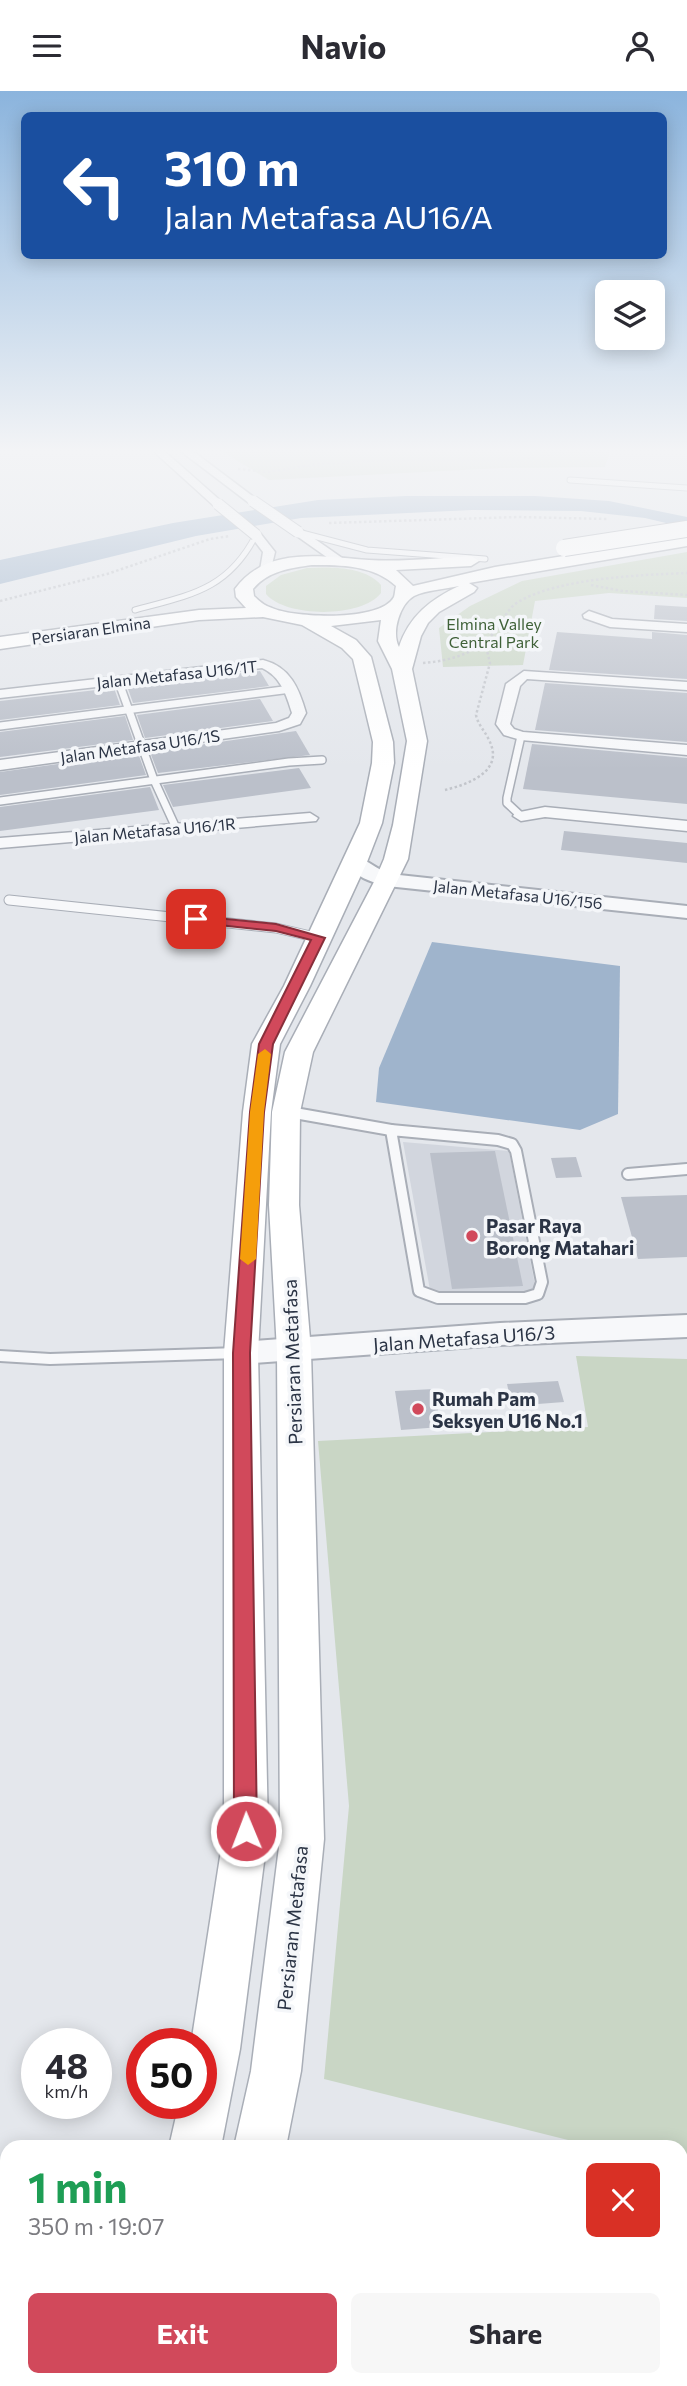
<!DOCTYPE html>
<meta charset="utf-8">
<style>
body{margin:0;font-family:Commissioner,sans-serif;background:#f7f7f7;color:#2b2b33;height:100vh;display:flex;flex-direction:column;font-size:26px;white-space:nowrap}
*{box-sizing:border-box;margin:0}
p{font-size:23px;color:#7c7c81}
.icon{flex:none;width:38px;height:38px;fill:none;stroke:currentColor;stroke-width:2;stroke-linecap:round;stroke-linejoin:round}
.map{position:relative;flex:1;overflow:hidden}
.details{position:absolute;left:0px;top:2049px;width:688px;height:247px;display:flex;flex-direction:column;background:#fff;border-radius:21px 21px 0 0;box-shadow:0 4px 18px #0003}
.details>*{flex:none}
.banner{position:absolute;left:21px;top:21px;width:646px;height:147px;border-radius:10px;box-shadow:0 4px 18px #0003;background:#1a4fa0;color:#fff;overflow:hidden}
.fabs{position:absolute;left:595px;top:189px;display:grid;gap:14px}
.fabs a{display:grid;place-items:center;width:70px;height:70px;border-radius:10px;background:#fff;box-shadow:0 4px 18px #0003;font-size:35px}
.speed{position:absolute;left:21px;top:1937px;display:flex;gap:14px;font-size:35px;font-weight:700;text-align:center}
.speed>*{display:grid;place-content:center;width:91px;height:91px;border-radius:50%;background:#fff;box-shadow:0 4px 18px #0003;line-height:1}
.speed small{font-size:18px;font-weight:400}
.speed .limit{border:10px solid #d22;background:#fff;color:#111}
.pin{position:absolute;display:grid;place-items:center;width:60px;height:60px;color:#fff;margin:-30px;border-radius:14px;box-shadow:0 4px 10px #0006}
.me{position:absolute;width:77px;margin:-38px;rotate:359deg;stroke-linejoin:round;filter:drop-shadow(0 0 5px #0008)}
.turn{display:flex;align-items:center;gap:24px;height:147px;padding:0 28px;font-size:32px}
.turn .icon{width:91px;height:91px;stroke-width:2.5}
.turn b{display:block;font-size:49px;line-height:60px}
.round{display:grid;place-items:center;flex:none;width:74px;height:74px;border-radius:10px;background:#f7f7f7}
.headline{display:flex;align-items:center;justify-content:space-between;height:119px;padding:0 28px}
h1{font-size:42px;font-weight:700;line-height:52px;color:#1e9e55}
.button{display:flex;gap:14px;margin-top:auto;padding:14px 28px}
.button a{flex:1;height:80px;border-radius:10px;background:#d1495b;color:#fff;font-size:28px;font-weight:700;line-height:80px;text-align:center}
.button a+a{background:#f7f7f7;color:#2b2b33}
header{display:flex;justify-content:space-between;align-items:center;height:91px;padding:0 28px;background:#fff;font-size:32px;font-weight:700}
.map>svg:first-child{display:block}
.built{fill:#d2d6de}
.green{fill:#c9d6c5}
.water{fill:#9fb4cc}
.building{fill:#bbc0ca}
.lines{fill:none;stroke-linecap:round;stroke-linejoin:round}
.service-far4-casing{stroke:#a9aeb7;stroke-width:7}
.service-far3-casing{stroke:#a9aeb7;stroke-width:10}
.service-far2-casing{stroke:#a9aeb7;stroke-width:11}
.service-far1-casing{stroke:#a9aeb7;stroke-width:14}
.service-casing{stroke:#a9aeb7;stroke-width:20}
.minor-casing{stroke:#a9aeb7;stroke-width:3}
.tertiary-casing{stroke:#a9aeb7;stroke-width:4}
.secondary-casing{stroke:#a9aeb7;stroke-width:3}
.path{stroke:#c2c5cb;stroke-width:2.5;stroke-dasharray:2.5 2.5;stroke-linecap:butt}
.service-far4{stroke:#f7f8fa;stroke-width:5}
.service-far3{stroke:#f7f8fa;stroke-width:7}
.service-far2{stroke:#f7f8fa;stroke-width:9}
.service-far1{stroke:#f7f8fa;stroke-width:10}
.service{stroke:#f7f8fa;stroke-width:17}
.minor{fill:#f7f8fa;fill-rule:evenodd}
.tertiary{fill:#f7f8fa;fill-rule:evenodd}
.secondary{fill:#fff;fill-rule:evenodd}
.minor-bridge-casing{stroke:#a9aeb7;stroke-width:13;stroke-linecap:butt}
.secondary-bridge-casing{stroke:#a9aeb7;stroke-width:18;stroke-linecap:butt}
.minor-bridge{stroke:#f7f8fa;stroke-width:11}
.secondary-bridge{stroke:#fff;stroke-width:16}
.route{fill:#d1495b;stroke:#882f3b;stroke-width:2}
.slow{fill:#f59e0b}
.poi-dot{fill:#d1495b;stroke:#f4f6f9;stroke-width:2.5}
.labels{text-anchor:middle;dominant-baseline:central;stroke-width:7;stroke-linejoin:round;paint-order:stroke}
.far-park-label{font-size:16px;fill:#3f6138;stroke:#f4f6f9}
.far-street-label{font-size:16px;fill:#2b3445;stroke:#f4f6f9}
.poi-label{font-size:19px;font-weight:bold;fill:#2b3445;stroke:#f4f6f9;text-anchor:start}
.street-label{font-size:19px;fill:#2b3445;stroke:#f4f6f9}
</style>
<header><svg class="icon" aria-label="menu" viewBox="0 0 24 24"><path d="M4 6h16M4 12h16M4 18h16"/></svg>Navio<svg class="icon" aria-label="person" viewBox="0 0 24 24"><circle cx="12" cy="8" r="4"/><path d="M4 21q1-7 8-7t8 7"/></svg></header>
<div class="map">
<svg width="687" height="2295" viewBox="0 0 687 2295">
<rect width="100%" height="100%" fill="#e4e7ec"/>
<g class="built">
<polygon points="403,1051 509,1060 535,1194 531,1200 526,1203 439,1203 430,1199"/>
<polygon points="0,2073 7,2074 7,2289 30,2289 28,2295 0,2295"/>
</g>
<g class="green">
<polygon points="218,358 611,358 605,376 502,377 269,389"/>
<polygon points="687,461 687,507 609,502 535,510 523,574 443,576 439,537 470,515 522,490"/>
<path d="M 307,477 C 331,476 364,475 381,494 L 381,502 C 362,527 286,527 266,503 L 266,495 L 281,484 Z"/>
<polygon points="576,1265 687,1268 687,2079 681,2077 681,2056 596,2056 324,1988 349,1715 318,1350 588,1336"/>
</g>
<g class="water">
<polygon points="406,405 535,405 609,410 687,426 687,437 645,427 581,420 472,419 301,427 196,445 0,493 0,469 173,432 318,409"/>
<polygon points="432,851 620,875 618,1023 580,1039 376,1011 379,977"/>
</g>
<g class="building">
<polygon points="655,514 687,516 687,530 654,528"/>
<polygon points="557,541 652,548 652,541 687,544 687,588 549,579"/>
<polygon points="260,580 269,595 133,612 127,595"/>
<polygon points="545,592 687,602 687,651 535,639"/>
<polygon points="114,597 120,614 0,629 0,610"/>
<polygon points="260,608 273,630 145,647 137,624"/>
<polygon points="125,625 133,649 0,666 0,641"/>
<polygon points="296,640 310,664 158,682 150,661"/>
<polygon points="532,653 687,667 687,713 523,698"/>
<polygon points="138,662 146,684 0,704 0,681"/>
<polygon points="299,677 311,697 173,716 163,694"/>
<polygon points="150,696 159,719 0,740 0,716"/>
<polygon points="564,740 687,752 687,772 561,759"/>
<polygon points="495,1060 523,1195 452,1198 430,1062"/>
<polygon points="576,1066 582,1086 556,1087 551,1067"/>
<polygon points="687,1104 687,1166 638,1168 621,1106"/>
<polygon points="558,1290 564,1311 512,1315 507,1293"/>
<polygon points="434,1298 441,1336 401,1339 395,1300"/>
</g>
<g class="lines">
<g class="service-far4-casing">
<g id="service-far4">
<polyline points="570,389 687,397"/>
<polyline points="298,441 367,459 485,468"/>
<path d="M 135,519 C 190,504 228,499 256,444"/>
</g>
</g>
<g class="service-far3-casing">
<g id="service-far3">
<polyline points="118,589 154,689 176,737"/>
<polyline points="0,635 291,598"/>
<polyline points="521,645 507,707 507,712 521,725"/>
<polyline points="0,710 289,671 322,669"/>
</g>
</g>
<g class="service-far2-casing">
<polyline id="service-far2" points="9,809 276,837 319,847"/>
</g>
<g class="service-far1-casing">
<g id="service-far1">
<polyline points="289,1021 391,1039"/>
<polygon points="391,1039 498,1049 512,1053 516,1060 542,1191 538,1203 525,1207 438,1207 419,1200"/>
<polyline points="628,1083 687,1078"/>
<polyline points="0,1265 50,1268 238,1262"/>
</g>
</g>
<g class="service-casing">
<polyline id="service" points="0,2214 7,2211"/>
</g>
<g class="minor-casing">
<g id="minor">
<polygon points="151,358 162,358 222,411 222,415 214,415"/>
<polygon points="178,358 190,358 259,410 249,412"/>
<polygon points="294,439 302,439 345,469 335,472 294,443"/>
<polygon points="256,441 260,442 275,461 270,482 260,479 263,461 250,444"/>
<polygon points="589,520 612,528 687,533 687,541 610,536 584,527 583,524"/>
<path d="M 263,569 C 290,576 299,597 306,622 L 300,633 L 279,640 L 0,679 L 0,669 L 276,632 L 289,627 L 292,622 C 286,603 281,586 262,577 L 0,607 L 0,599 Z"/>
<polygon points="524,580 687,591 687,599 527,588 520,595 510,633 514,638 523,641 687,654 687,664 521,649 504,644 496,633 506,593"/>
<polygon points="545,716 687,730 687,740 545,726 521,730 513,725 515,722"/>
<polygon points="310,722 318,727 316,730 0,757 0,747"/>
<polygon points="681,2126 687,2127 687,2165 681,2164"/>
<polygon points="381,2289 421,2289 420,2295 380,2295"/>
</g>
</g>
<g class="tertiary-casing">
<g id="tertiary">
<path d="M 355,765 C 366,768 376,778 390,783 L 687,815 L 687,827 L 387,795 C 370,791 356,786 345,771 L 348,767 Z"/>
<polygon points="687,1224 687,1246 500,1254 241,1273 230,1270 226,1262 230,1254 241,1251 500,1232"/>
</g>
</g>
<g class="secondary-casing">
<g id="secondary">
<path d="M 687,445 L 687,455 L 469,492 L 477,497 L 474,501 L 439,521 L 428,532 L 421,545 L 412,578 L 427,650 L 408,768 L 313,961 L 300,1021 L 299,1114 L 311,1260 L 324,1748 L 301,1980 L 286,2056 L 234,2056 L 251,1980 L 280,1748 L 277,1260 L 269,1114 L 272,1021 L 285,961 L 375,789 L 384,768 L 393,734 L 407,650 L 392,578 L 378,550 L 381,529 L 331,535 L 356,549 L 371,566 L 393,651 L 394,672 L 382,732 L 367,771 L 310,895 L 280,953 L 271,1021 L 258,1262 L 268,1740 L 240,1958 L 221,2056 L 169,2056 L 179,2012 L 201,2012 L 201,1953 L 191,1953 L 224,1740 L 224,1262 L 243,1021 L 252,953 L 284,895 L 360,732 L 372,672 L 373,651 L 353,568 L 342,557 L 302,534 L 263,526 L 199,529 L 0,558 L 0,546 L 199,519 L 246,517 L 236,506 L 235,498 C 267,454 324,466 369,469 C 403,471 438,467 471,465 L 479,470 L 471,475 L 396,479 L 413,495 L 495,476 ZM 312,474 C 342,474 373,474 396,495 C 395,499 395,503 394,506 C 381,531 294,527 272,517 C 265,515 259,510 254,505 L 253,498 C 268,480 290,477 312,474 ZM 459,495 C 431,508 409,525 399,556 C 391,541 400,513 414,505 C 426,499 446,498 459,495 Z"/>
<polygon points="103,2289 159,2289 157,2295 101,2295"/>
<polygon points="166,2289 222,2289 220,2295 164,2295"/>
</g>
</g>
<g class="path">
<polyline points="678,358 687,359"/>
<polyline points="238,378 267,381 319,373 389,369 516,369 585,358"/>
<polyline points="329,432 518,426 607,428"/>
<polyline points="591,494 622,500 687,504"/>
<polyline points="0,510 107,483 210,448 230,445"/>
<path d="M 423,572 C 450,570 478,562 495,540 C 503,530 507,518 518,511 C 559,487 639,484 687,482"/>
<path d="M 445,699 C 469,693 505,680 489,649 C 485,640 478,634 476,624 L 490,572 L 485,551"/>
</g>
<use href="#service-far4" class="service-far4"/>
<use href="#service-far3" class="service-far3"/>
<use href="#service-far2" class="service-far2"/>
<use href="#service-far1" class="service-far1"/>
<use href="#service" class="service"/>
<use href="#minor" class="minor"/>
<use href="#tertiary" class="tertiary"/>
<use href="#secondary" class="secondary"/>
<g class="minor-bridge-casing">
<g id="minor-bridge">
<polyline points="253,410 298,441"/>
<polyline points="218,413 256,444"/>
</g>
</g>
<g class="secondary-bridge-casing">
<polyline id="secondary-bridge" points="564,457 687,438"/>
</g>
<use href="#minor-bridge" class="minor-bridge"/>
<use href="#secondary-bridge" class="secondary-bridge"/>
</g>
<linearGradient id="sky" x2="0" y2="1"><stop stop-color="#8bb4dd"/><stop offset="0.53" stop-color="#f3f4f6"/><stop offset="1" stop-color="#f3f4f6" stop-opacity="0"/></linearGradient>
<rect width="687" height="679" fill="url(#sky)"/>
<polygon class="route" points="196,825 276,833 325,847 273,953 264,1021 250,1262 257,1740 254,1748 246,1751 238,1748 234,1740 233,1262 250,1021 259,953 311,849 276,840 191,831 191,826"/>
<polygon class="slow" points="265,958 271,963 264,1021 256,1168 248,1174 240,1168 250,1021 258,963"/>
<g class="poi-dot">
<circle cx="472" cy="1145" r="7"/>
<circle cx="418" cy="1318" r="7"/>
</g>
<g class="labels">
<g class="far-park-label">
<text x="494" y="532">Elmina Valley<tspan x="494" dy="18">Central Park</tspan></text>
</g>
<g class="far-street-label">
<text transform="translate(91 539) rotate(-8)">Persiaran Elmina</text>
<text transform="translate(177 583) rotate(-6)">Jalan Metafasa U16/1T</text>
<text transform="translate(140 655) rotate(-8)">Jalan Metafasa U16/1S</text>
<text transform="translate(155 739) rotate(-5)">Jalan Metafasa U16/1R</text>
<text transform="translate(518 803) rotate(6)">Jalan Metafasa U16/156</text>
</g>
<g class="poi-label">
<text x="486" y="1134">Pasar Raya<tspan x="486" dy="22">Borong Matahari</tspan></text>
<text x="432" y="1307">Rumah Pam<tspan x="432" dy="22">Seksyen U16 No.1</tspan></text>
</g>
<g class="street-label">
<text transform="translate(464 1247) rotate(-4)">Jalan Metafasa U16/3</text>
<text transform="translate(292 1271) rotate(-92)">Persiaran Metafasa</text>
<text transform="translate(292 1837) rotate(-84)">Persiaran Metafasa</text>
</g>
</g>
</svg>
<div class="fabs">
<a><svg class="icon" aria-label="layers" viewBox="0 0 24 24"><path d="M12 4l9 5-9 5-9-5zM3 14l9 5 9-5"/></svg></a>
</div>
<div class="speed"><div>48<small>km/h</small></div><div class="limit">50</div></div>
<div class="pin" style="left:196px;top:828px;background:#d93025"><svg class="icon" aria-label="arrive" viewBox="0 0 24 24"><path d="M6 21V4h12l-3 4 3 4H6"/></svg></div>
<svg class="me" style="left:246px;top:1740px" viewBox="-20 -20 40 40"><circle r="17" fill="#d1495b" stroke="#fff" stroke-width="3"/><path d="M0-11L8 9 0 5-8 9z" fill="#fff"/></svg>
<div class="banner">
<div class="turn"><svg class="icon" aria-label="left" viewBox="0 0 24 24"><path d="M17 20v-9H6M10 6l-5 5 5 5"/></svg><div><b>310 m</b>Jalan Metafasa AU16/A</div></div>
</div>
<section class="details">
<div class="headline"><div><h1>1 min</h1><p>350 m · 19:07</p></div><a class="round" style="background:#d93025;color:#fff"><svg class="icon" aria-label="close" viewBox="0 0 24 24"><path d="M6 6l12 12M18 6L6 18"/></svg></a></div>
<div class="button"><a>Exit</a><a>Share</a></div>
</section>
</div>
